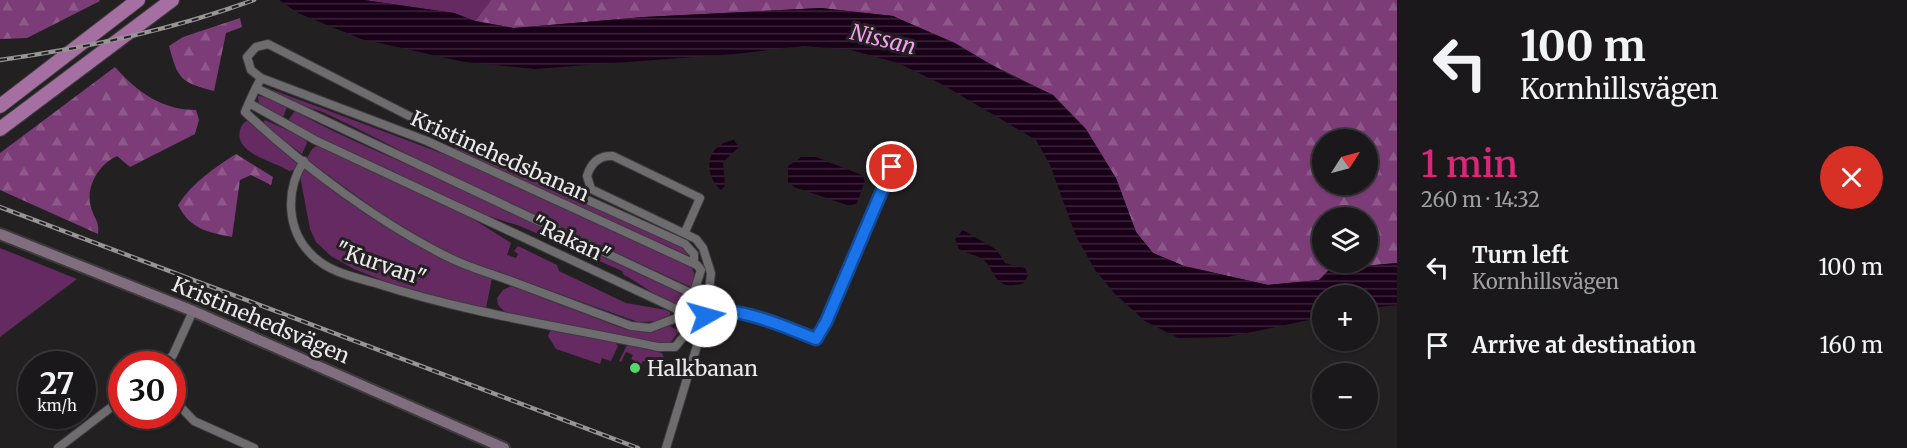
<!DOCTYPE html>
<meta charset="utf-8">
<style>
body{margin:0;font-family:Merriweather,serif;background:#232123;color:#f1f3f6;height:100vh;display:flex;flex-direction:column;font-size:22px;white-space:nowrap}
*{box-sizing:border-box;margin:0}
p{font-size:20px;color:#9fa0a2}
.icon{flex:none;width:33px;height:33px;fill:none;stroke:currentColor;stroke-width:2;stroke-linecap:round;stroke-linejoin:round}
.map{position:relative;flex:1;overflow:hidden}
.details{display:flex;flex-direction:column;background:#1a181a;width:510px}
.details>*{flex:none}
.top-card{background:#1a181a;color:#f1f3f6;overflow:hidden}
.needle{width:39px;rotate:54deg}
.controls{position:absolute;left:1312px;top:129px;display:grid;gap:12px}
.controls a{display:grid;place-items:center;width:66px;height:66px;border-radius:50%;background:#1a181a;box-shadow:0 2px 4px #0004,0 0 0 2px #383739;font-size:30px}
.speed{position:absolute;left:18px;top:351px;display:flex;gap:12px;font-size:30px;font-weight:700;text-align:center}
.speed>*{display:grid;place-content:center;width:78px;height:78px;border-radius:50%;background:#1a181a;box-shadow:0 2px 4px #0004,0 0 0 2px #383739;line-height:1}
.speed small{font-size:15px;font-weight:400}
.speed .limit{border:9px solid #d22;background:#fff;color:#111}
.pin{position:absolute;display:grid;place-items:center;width:51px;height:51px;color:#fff;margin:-26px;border:3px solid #fff;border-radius:50%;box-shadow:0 2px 6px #0007}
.me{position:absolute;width:66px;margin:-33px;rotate:83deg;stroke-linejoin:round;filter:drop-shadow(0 0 4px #0008)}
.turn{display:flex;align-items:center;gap:21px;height:126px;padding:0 24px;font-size:27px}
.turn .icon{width:78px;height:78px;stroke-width:2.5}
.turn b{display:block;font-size:42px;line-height:51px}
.round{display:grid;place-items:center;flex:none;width:63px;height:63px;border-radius:32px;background:#232123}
.head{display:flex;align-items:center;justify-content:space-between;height:102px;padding:0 24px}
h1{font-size:36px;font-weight:600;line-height:45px;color:#db2777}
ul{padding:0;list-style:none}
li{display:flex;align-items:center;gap:18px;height:78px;padding:0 24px}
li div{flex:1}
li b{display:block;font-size:22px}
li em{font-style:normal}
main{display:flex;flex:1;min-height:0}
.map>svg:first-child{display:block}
.grass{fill:#642a61}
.forest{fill:url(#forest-firs);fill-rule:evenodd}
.water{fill:url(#water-rules)}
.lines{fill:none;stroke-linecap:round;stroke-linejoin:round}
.street-casing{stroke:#3d3b3d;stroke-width:10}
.secondary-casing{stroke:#3d3b3d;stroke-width:14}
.highway-casing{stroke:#3d3b3d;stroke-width:16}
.street{stroke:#6f6c6f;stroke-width:8}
.secondary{stroke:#806d7e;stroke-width:10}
.highway{stroke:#a66fa1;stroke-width:14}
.rail-casing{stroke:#989597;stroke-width:4.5}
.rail{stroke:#232022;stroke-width:2;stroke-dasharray:7;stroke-linecap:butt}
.route-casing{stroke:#114b97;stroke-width:15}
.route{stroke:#1a73e8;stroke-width:10}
.poi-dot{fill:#57d570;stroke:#232022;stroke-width:2}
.labels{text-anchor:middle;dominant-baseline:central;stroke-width:6;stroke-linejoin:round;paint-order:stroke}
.street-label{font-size:21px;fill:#eceaec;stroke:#232022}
.poi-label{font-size:21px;fill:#eceaec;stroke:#232022;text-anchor:start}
.water-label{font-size:22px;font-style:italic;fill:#f79df0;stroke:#232022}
</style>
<main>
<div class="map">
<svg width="1397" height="448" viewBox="0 0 1397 448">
<defs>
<pattern id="forest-firs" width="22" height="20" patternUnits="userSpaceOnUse" patternTransform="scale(1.5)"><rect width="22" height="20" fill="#7c3c78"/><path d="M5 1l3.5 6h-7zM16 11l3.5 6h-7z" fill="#8f588b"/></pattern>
<pattern id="water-rules" width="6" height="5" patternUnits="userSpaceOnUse" patternTransform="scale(1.5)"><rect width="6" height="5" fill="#190018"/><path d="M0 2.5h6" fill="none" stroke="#3b253a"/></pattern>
</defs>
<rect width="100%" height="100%" fill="#232022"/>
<g class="grass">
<polygon points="364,0 491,0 475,21 454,13"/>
<path d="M 265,87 L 460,160 L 691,266 L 695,275 L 693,288 L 438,171 C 401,150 363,131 325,113 C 307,105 279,102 265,87 Z"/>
<polygon points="258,96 268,97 287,107 282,120 259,106"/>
<path d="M 295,111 C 346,140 400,160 453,185 C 531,220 607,260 685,295 L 688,300 L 681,305 C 667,306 639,282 624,275 L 622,271 L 520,226 L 478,213 L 292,125 L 289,119 Z"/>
<path d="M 249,120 L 299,163 L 294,170 L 289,171 C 274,161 234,154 240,130 C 242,124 244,122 249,120 Z"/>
<polygon points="265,120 305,138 307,143 302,154 262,124"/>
<polygon points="318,145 465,214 511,243 507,255 516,258 518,254 514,251 518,246 557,265 559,271 626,303 666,310 670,312 670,315 659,321 638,322 448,254 412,236 310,162 307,158 312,149"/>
<polygon points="456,145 678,244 685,249 689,256 454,150"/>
<polygon points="303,168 308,168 412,242 492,278 486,308 402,288 354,269 331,256 316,242 310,229 300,176"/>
<polygon points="0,248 77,279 0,337"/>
<polygon points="511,286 622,328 649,331 670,326 679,331 671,342 659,345 506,313 498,305 497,298 503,290"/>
<polygon points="551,329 615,342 618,346 611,361 602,358 600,364 556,349 548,336"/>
<polygon points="627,345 662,353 665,360 661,371 652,370 654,365 643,361 641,364 631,359 633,355 626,352 621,362 619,361"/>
</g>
<g class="forest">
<polygon points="0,0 99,0 100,1 27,38 0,39"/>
<path d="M 491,0 L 1397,0 L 1397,263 L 1330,269 L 1319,280 L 1268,285 L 1184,266 L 1153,253 L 1136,232 L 1116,178 L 1053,95 L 893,16 L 821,8 L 644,17 L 514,28 L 475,21 ZM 1323,140 L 1368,140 L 1368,184 L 1323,184 ZM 1323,218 L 1368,218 L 1368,262 L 1323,262 Z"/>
<path d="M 240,18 L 242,27 L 226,33 L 214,91 C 181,82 178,80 169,46 L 183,37 Z"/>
<path d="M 115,67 C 137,92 162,110 196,110 L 199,120 L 195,134 L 130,167 L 117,156 C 99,164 85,187 91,207 C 94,219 100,221 98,234 L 0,190 L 0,153 Z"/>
<path d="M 236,154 L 273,177 L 271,185 L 251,175 L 240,180 L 232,237 C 207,232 190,229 178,205 C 193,182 214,168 236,154 Z"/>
</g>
<g class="water">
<polygon points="279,0 364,0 454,13 475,21 514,28 644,17 821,8 893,16 955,43 1007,74 1053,95 1086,129 1116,178 1136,232 1153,253 1184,266 1268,285 1319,280 1330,269 1397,263 1397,305 1368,308 1368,296 1323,296 1323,317 1228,337 1178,338 1145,321 1115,294 1095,270 1076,236 1050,165 1036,140 943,85 898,63 851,50 804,46 735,54 535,69 464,62 361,39 298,13"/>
<path d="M 734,140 L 739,147 L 723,162 L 725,186 L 721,190 C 702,173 706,144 734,140 Z"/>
<polygon points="801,157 816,157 862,175 865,181 857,203 850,206 794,187 788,182 788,166"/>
<path d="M 963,230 L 997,250 L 1005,263 L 1025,268 L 1028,275 L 1024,283 C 991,293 997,268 982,259 C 975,254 966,254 959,249 L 955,239 Z"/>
</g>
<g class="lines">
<g class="street-casing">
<g id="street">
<polyline points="261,78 251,70 247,57 256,47 268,44 468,146 685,244 694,254 694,263"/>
<polyline points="256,88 695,295"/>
<path d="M 249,103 L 315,140 L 687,314 L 701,270 L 697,265 L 427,141 L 261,78 C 255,89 250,100 245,112 C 303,166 380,224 452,259 C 471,268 492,274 511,281 C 551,296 591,311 631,326 L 650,328 L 687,314 L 684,336 L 675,347 L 658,347 C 564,327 467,313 375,283 C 354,277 329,272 313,256 C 286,231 285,190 304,161"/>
<path d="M 685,232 L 700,198 L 613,156 C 599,155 591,163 587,176 L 591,189 L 696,239 L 703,248 L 711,273 L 706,316"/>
<polyline points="165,364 173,355 193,311"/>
<polyline points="172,398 194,421 254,448"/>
<polyline points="58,448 122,399"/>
<path d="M 666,448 L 706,316 C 728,300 792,330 816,338 L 827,322 L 892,167"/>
</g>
</g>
<g class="secondary-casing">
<polyline id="secondary" points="0,234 193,311 504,448"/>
</g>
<g class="highway-casing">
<g id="highway">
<polyline points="0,106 138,0"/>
<polyline points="0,129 172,0"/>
</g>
</g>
<use href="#street" class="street"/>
<use href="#secondary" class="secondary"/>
<use href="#highway" class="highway"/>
<g class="rail-casing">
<g id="rail">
<path d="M 0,60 C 86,48 172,30 254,0"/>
<polyline points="0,207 638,448"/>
</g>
</g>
<use href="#rail" class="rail"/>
</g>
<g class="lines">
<g class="route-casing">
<path id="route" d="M 706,316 C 728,300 792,330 816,339 L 826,322 L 892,167"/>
</g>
<use href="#route" class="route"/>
</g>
<circle class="poi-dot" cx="635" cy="368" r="6"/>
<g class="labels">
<g class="street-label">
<text transform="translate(500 156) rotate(24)">Kristinehedsbanan</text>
<text transform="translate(571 240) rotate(25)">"Rakan"</text>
<text transform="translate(381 264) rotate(19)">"Kurvan"</text>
<text transform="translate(261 320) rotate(23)">Kristinehedsvägen</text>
</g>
<g class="poi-label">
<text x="647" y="368">Halkbanan</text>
</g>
<g class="water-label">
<text transform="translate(883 39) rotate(14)">Nissan</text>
</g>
</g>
</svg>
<div class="controls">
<a><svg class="needle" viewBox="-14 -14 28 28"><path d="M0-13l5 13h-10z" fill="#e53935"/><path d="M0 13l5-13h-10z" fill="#9fa0a2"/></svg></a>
<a><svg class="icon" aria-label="layers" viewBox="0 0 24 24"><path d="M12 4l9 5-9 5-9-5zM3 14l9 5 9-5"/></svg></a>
<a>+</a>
<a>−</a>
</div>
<div class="speed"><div>27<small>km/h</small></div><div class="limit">30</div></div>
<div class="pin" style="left:892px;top:167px;background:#d93025"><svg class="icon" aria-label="arrive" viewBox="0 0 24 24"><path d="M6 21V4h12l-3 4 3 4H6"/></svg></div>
<svg class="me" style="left:706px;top:316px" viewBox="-20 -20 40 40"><circle r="19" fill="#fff"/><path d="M0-13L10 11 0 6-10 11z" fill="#1a73e8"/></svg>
</div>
<section class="details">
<div class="top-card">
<div class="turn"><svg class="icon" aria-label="left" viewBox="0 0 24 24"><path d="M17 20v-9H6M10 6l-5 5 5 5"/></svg><div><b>100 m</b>Kornhillsvägen</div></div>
</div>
<div class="head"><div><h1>1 min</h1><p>260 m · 14:32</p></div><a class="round" style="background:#d93025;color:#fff"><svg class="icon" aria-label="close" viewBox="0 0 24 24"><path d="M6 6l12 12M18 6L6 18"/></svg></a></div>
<ul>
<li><svg class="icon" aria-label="left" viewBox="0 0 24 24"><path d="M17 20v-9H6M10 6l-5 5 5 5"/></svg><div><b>Turn left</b><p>Kornhillsvägen</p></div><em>100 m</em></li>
<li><svg class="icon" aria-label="arrive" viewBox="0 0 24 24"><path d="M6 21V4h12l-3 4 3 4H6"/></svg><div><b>Arrive at destination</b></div><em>160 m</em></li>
</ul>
</section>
</main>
